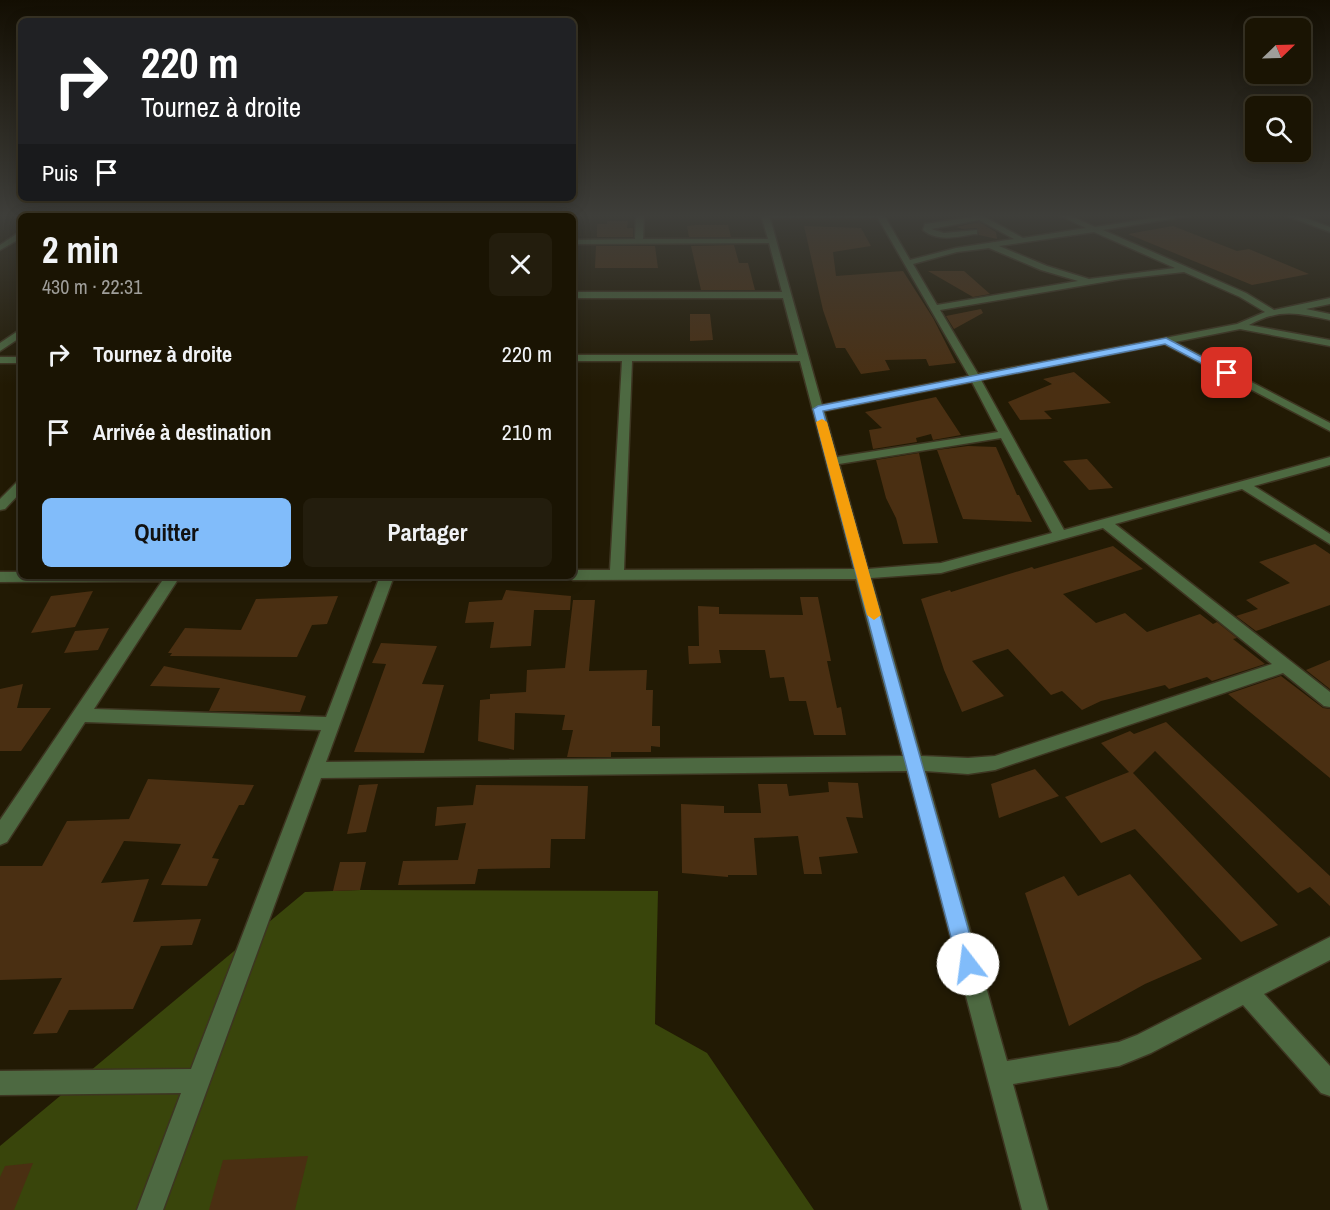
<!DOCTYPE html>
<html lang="fr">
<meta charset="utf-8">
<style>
body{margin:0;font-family:"Archivo Narrow",sans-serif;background:#231d0d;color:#f1f3f6;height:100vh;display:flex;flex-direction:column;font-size:22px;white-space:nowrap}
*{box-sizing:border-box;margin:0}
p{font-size:20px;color:#9f9e9a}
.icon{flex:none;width:33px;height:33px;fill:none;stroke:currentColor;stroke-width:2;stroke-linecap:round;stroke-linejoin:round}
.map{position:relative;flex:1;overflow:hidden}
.side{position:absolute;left:18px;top:213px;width:558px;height:366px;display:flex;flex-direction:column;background:#1a1403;border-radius:9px;box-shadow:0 3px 15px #0003,0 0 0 2px #383325}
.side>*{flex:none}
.top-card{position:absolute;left:18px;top:18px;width:558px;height:183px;border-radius:9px;box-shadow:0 3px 15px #0003,0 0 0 2px #383325;background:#202124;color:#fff;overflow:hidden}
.needle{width:39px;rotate:67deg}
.fabs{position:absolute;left:1245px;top:18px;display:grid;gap:12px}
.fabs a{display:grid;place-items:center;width:66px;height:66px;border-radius:9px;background:#1a1403;box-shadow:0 3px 15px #0003,0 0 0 2px #383325;font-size:30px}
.pin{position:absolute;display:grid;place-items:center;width:51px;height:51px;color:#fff;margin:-26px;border-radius:12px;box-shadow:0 3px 9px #0006}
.me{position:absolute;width:66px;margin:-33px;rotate:345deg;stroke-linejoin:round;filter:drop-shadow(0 0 4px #0008)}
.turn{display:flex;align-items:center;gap:21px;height:126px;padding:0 24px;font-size:27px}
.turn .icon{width:78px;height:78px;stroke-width:2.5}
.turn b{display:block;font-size:42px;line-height:51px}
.then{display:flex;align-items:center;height:57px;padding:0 24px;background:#0003;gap:12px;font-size:22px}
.round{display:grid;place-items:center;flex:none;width:63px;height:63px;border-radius:9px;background:#231d0d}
.overview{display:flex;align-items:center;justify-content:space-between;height:102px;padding:0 24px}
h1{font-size:36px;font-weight:700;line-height:45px}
.primary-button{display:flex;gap:12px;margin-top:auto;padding:12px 24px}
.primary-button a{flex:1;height:69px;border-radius:9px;background:#81bcfa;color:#111;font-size:24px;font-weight:700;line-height:69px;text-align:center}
.primary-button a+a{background:#231d0d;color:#f1f3f6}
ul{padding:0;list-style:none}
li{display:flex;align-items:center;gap:18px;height:78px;padding:0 24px}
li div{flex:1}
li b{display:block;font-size:22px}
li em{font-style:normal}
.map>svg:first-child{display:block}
.green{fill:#39450b}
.building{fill:#4a2f12}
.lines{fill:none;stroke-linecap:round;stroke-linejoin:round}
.minor-casing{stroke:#3d3521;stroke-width:3}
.minor{fill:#4d6941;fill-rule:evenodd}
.route{fill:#81bcfa;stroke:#547aa2;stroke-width:1.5}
.slow{fill:#f59e0b}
</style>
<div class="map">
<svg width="1330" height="1210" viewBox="0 0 1330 1210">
<rect width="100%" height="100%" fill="#221a04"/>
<polygon class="green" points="360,890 658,891 655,1024 707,1053 814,1210 0,1210 0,1146 305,892"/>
<g class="building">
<polygon points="607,221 628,221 627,228 633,228 633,237 597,237 597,224 607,224"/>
<polygon points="979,222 996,232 997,239 979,235 977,228 963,229 956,227"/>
<polygon points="696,225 728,225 731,237 689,237 687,226"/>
<polygon points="804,226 861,228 871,246 833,252 836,276 903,271 933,318 956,363 929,366 926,359 885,360 890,370 861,374 845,348 836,348 823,310"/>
<polygon points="1173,226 1237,251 1249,249 1309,274 1252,285 1128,234"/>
<polygon points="734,245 739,263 748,263 755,290 701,290 691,246"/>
<polygon points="596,246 655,246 658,268 595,268"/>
<polygon points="928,271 964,271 990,294 973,297"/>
<polygon points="981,309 983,313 954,329 946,316"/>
<polygon points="690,314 710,314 713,340 690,341"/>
<polygon points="1074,372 1111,403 1044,411 1052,419 1020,420 1008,402 1052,384 1043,379"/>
<polygon points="936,397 961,435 933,440 931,434 916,438 917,442 873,449 869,430 882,428 865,412"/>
<polygon points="968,446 996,447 1017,495 1019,495 1032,522 963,519 937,450"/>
<polygon points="919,453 938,543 903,544 896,518 886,498 876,460"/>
<polygon points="1087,459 1113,488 1089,490 1063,461"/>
<polygon points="1315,544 1330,554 1330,605 1256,631 1236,616 1258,609 1246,600 1290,583 1259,562"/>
<polygon points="1113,546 1143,569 1063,594 1096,623 1125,613 1147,632 1200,614 1213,624 1217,622 1237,638 1233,639 1265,664 1212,681 1207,677 1169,689 1165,685 1101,701 1082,710 1062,691 1051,695 1008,649 972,661 1004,696 962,712 944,670 921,599 950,590 951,592 1032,567 1034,569"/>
<polygon points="506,590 571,596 570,610 534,610 531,646 490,648 494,622 465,623 469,602 502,600"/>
<polygon points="93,591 75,627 31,633 51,596"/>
<polygon points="338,596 327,624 312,625 297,657 170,656 172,653 168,653 185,628 241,630 256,599"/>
<polygon points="800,597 818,597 831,661 827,661 837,708 841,707 846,735 814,735 806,701 789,701 784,677 770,678 765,650 719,650 721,663 689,664 688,646 699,646 698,606 719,607 719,614 803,615"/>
<polygon points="573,600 595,600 589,671 647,670 646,690 653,690 652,726 660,726 660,747 651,746 651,752 611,752 611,757 567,757 573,730 562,730 565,715 515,713 514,750 478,741 480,700 490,699 490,694 526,692 527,670 565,668"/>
<polygon points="109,628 98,650 64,653 75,631"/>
<polygon points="381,643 437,646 422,684 444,685 424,753 354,752 386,664 372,663"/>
<polygon points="1330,660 1330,689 1306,670"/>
<polygon points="164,666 225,679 306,696 300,712 209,711 220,688 150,686"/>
<polygon points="1281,676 1323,708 1330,709 1330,778 1228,694"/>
<polygon points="23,684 17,708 51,708 21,751 0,751 0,689"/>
<polygon points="1166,722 1330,876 1330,906 1310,887 1298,893 1155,751 1133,773 1278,925 1241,942 1135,829 1101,843 1065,797 1129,772 1101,743 1130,731 1134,734"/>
<polygon points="1035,769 1059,796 999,818 991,784"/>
<polygon points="148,779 254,785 244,805 239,805 212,858 219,859 207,886 161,885 181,844 124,841 101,883 149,879 133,922 201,919 192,945 161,946 133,1009 69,1010 57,1033 33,1034 62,978 0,980 0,866 42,866 67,821 129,819"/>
<polygon points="828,782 858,783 863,818 846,817 858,853 819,857 822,874 804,874 798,836 754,838 757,875 728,875 728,877 682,873 681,804 724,806 724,813 761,813 758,784 787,784 789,796 829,792"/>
<polygon points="378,784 366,832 347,834 359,785"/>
<polygon points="476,785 588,786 585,839 551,839 550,868 478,869 475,884 398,885 403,861 458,860 466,823 435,826 437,807 473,805"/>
<polygon points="340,862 366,862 360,890 333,891"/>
<polygon points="1130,874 1202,959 1145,984 1069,1026 1025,893 1064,876 1078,896"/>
<polygon points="308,1156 295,1210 209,1210 223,1160"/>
<polygon points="33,1163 14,1210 0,1210 0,1177 5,1166"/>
</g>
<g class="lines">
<g class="minor-casing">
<g id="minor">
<polygon points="49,215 56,215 48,216"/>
<rect x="169" y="215" width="8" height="1"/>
<polygon points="285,215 292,215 284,216"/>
<rect x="517" y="215" width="8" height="1"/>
<path d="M 636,215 L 644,215 L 643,239 L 768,239 L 761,215 L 884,215 L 910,260 L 956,248 L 1014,239 L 979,220 L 931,229 L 944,233 L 977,230 L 977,234 L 974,234 C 957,237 938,242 923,230 L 925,224 L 973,217 L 972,215 L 981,215 L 1023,238 L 1086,228 L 1059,215 L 1069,215 L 1095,227 L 1174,215 L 1194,215 L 1103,230 L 1246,293 L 1274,310 L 1330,298 L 1330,304 L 1306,309 L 1330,314 L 1330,320 C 1298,313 1280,308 1249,325 L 1330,340 L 1330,346 L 1240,329 L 1175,342 L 1330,423 L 1330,431 L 1164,344 L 981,380 L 1064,530 L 1330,457 L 1330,465 L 1254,486 L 1330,534 L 1330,544 L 1242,489 L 1115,524 L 1330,692 L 1330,707 L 1324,706 L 1283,673 L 995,770 L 968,774 L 925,771 L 1007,1061 L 1119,1042 L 1137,1035 L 1330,937 L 1330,960 L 1264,994 L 1330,1066 L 1330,1096 L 1321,1093 L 1243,1005 L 1151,1053 L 1119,1066 L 1013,1084 L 1048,1210 L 1022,1210 L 907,771 L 321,778 L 163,1210 L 137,1210 L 181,1093 L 0,1095 L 0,1071 L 191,1069 L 321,730 L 85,722 L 7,842 L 0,845 L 0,820 L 162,581 L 0,582 L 0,572 L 21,572 L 21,576 L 377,576 L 370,581 L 177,581 L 94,709 L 326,717 L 380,576 L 394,576 L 326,762 L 903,756 L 856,579 L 573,580 L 566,576 L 573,576 L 573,570 L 610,570 L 622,361 L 573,361 L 573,355 L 798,355 L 783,298 L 573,298 L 573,292 L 782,292 L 769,243 L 573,244 L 573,240 L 635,239 ZM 770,218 L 878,218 L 969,376 L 822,405 ZM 1094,232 L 1175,268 L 1089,279 L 1047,266 L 999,246 ZM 989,248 L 1041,270 L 1078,281 L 937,305 L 913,264 L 957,252 ZM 1184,272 L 1240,297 L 1265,312 L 1237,324 L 978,374 L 940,310 L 1121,279 ZM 632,361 L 800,361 L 854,569 L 624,570 ZM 972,382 L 998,432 L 837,457 L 824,411 ZM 1001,438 L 1052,533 L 941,563 L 868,569 L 839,464 ZM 1103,528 L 1272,664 L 995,756 L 968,758 L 921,756 L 871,578 L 941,573 Z"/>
<polygon points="1285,215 1296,215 1330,227 1330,232"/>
<polygon points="18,233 21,233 21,238 0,250 0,245"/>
<polygon points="21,329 21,337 0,351 0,343"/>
<rect x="0" y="357" width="21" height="6"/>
<polygon points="21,481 21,492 5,509 0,510 0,499 17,482"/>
</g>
</g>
<use href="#minor" class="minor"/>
</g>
<linearGradient id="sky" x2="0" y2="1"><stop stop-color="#130e02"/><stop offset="0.56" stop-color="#3e3e3a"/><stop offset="1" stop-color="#3e3e3a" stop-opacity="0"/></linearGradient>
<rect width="1330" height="385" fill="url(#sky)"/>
<polygon class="route" points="1166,338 1232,373 1224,375 1165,344 823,411 978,964 975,971 968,974 961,971 958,964 813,409 818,406"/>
<polygon class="slow" points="822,419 827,422 881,615 874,620 867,615 816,422"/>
</svg>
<div class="fabs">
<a><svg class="needle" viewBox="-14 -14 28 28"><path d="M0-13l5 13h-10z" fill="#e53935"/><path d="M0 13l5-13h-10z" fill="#9f9e9a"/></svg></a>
<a><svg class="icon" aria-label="search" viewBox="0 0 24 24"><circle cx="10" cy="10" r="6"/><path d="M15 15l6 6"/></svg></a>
</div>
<div class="pin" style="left:1227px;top:373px;background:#d93025"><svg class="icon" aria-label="arrive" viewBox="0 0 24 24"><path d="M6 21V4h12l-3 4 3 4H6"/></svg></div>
<svg class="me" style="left:968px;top:964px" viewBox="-20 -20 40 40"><circle r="19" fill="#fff"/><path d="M0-13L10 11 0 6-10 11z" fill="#81bcfa"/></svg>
<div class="top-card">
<div class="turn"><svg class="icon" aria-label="right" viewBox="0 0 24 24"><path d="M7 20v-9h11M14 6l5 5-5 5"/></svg><div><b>220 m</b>Tournez à droite</div></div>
<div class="then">Puis<svg class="icon" aria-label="arrive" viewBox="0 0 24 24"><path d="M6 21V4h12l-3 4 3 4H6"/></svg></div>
</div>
<section class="side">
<div class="overview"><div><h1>2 min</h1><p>430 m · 22:31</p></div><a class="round"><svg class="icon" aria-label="close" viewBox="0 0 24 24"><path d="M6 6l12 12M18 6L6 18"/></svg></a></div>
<ul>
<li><svg class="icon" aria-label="right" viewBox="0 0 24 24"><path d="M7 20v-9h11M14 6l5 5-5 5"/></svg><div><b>Tournez à droite</b></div><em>220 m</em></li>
<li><svg class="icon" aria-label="arrive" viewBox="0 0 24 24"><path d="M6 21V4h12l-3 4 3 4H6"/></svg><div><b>Arrivée à destination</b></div><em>210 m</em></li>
</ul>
<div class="primary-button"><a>Quitter</a><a>Partager</a></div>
</section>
</div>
